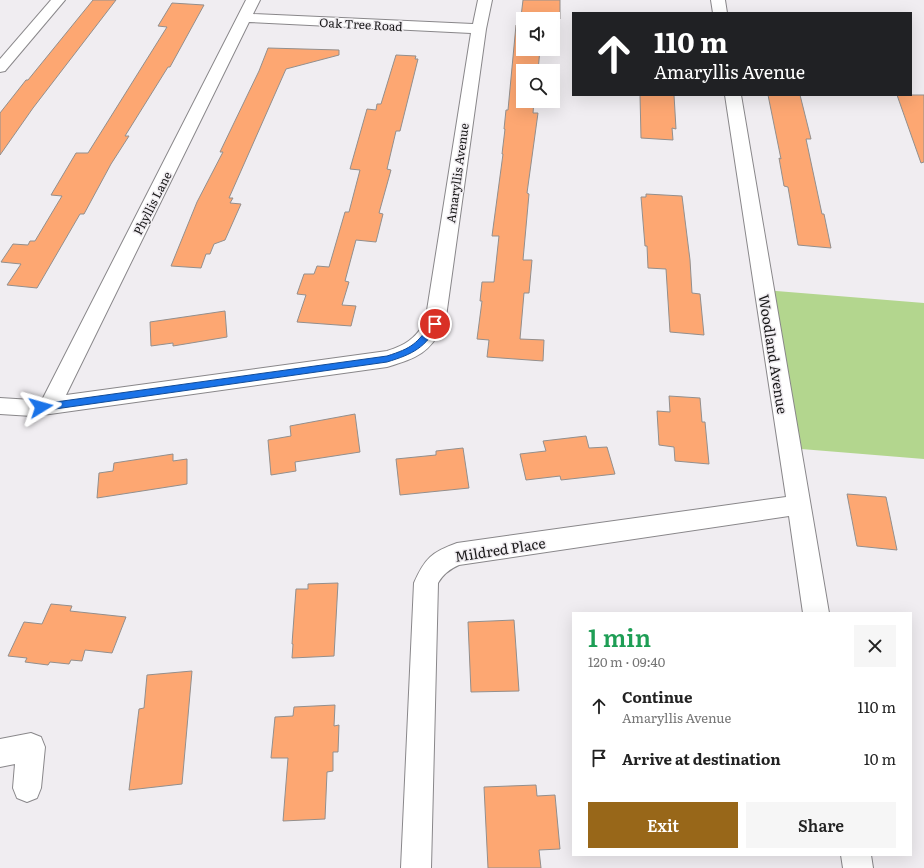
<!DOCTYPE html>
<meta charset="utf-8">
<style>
body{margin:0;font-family:Literata,serif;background:#f6f6f6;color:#222;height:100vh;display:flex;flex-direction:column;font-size:15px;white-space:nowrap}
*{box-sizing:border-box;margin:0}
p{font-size:13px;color:#767676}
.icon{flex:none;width:22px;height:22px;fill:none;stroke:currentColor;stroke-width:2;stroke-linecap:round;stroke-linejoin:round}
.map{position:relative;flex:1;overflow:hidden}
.side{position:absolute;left:572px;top:612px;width:340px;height:244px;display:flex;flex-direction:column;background:#fff;border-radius:0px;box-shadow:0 4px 16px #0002}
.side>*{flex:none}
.guide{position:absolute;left:572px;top:12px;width:340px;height:84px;border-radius:0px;box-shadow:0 4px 16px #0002;background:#202124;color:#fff;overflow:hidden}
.tools{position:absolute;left:516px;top:12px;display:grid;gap:8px}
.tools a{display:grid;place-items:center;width:44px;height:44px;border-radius:0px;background:#fff;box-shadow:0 4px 16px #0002;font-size:20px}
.pin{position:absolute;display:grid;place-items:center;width:34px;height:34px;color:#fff;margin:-17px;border:2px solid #fff;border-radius:50%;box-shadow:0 1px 4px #0007}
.me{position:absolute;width:44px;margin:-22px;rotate:82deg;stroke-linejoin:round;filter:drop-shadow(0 0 3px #0008)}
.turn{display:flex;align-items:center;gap:14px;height:84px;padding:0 16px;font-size:18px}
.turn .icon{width:52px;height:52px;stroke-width:2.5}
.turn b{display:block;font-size:28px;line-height:34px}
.round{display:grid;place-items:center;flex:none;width:42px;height:42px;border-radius:0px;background:#f6f6f6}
.headline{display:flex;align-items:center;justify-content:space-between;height:68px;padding:0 16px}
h1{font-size:24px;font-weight:600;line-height:30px;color:#1e9e55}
.cta{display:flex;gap:8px;margin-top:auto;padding:8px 16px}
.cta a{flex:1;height:46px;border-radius:0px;background:#986719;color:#fff;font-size:16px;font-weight:600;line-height:46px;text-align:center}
.cta a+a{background:#f6f6f6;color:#222}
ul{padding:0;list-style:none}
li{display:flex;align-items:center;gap:12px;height:52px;padding:0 16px}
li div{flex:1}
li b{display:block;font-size:15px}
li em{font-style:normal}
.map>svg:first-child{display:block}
.green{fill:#b3d68e}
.building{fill:#fda772;stroke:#938f8d}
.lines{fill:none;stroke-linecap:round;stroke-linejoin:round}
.minor-casing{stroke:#89878a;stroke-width:2}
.minor{fill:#fff;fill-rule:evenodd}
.route{fill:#1a73e8;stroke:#114b97}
.labels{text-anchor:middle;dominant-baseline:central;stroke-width:3;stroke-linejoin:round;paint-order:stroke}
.far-street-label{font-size:12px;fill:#191819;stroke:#f0edf1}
.street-label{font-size:14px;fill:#191819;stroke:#f0edf1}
</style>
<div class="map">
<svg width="924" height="868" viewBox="0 0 924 868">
<rect width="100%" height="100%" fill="#f0edf1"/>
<polygon class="green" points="764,290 924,303 924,459 789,448"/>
<g class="building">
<polygon points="93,0 116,0 33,108 0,155 0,113 26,80 28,80"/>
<polygon points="523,0 560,0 560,19 558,19 558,45 553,45 553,19 523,19 523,49 540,49 538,71 523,71 523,101 534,101 533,113 538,113 527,193 529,194 523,260 532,260 529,293 524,293 520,339 544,340 543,361 487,357 489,340 477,339 482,301 480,301 482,282 494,282 499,236 492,236 503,154 502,154 505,129 504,129 506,110 508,110 516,25 520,25"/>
<polygon points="172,3 204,5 170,67 168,67 125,136 129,136 111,164 84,214 80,214 37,288 7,285 21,264 1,262 13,244 28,245 30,241 35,241 62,196 51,195 76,153 88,153 167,27 158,26"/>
<polygon points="268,48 339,50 339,55 286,69 229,198 233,198 230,203 241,204 225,240 214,244 210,254 206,254 201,268 171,266 197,202 223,152 220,152 259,71"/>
<polygon points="396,55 416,56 415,59 418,59 400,131 396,131 387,169 391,170 379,213 383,214 376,242 356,240 345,281 349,282 342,305 356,306 351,326 297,322 306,295 297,294 304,274 314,274 317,266 329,267 345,212 349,212 360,170 350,169 367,109 376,110 377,104 381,104"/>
<polygon points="640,95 674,95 676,129 672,128 673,140 641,138"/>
<polygon points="768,95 800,95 811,139 806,139 822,214 824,214 831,248 798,245 788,187 784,186 779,158 781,159"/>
<polygon points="897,95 924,95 924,162 921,163"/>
<polygon points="646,194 682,196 690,260 692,293 700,294 704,335 670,332 666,269 648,268 647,246 645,246 641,197 646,197"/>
<polygon points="225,311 227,337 173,346 173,343 151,346 150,322"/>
<polygon points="669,396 700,398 702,422 705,422 709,464 675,461 674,447 659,445 657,411 670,412"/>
<polygon points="355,414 360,452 295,462 296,471 271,475 268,440 291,436 290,426"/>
<polygon points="586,436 589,448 607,447 615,474 561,480 560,476 526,480 520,454 546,451 543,441"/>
<polygon points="463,448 469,488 400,495 396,459 436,455 436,451"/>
<polygon points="173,454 173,461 187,459 187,484 97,498 99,473 113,471 114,463"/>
<polygon points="847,494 886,497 897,550 857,546"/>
<polygon points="338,583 334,656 292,658 293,644 292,644 296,589 308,589 308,584"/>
<polygon points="51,604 72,606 70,611 126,617 112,653 85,650 82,661 71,660 69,664 50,662 48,665 25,662 27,658 8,656 24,622 42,624"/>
<polygon points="514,620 519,691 471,692 468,622"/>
<polygon points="192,671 182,784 129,790 139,709 144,708 147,675"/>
<polygon points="335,705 334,726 339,725 338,752 333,752 333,771 327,772 325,819 283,821 288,758 271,758 275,717 293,716 294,707"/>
<polygon points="536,785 537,796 555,795 560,849 539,850 541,868 488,868 484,787"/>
</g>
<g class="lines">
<g class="minor-casing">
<g id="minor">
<polygon points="51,0 65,0 5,71 0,72 0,59"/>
<path d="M 246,0 L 260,0 L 253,14 L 473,24 L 478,0 L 492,0 L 486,29 L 445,324 C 428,354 419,357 387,367 L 50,414 L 32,416 L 0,414 L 0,398 L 32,400 L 43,398 ZM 249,22 L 471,33 L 425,323 C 414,339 406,345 387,351 L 66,395 Z"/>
<polygon points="711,0 725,0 727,13 713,13"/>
<path d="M 725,95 L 741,95 L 829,613 L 803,613 L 789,516 L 459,565 C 450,569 443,574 438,583 L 431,868 L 401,868 L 414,583 C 425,558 432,552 457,543 L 786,497 Z"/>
<polygon points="31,733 41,737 45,747 41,788 37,798 27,802 17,798 13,788 15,764 0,767 0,739"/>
<polygon points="841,855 871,855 873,868 843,868"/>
</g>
</g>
<use href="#minor" class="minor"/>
</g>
<path class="route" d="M 435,321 L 439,324 C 425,348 413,354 387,362 L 41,411 L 37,407 L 41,404 L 387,356 C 412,348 417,344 432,322 Z"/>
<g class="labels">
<g class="far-street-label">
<text transform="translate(361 24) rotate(3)">Oak Tree Road</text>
<text transform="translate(457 173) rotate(-82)">Amaryllis Avenue</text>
<text transform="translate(152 203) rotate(-63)">Phyllis Lane</text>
</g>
<g class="street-label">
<text transform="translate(774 354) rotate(81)">Woodland Avenue</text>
<text transform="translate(500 549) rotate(-9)">Mildred Place</text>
</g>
</g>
</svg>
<div class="tools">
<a><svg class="icon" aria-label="sound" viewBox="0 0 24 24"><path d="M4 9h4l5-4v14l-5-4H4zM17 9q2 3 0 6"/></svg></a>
<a><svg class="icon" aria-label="search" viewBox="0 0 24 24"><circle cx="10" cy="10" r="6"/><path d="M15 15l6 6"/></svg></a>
</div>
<div class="pin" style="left:435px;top:324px;background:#d93025"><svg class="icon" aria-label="arrive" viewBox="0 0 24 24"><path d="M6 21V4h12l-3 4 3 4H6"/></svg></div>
<svg class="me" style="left:41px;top:407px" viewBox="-20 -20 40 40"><path d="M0-17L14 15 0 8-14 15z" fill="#1a73e8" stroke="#fff" stroke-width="4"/></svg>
<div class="guide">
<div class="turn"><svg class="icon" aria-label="ahead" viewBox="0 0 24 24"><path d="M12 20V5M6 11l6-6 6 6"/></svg><div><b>110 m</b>Amaryllis Avenue</div></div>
</div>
<section class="side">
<div class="headline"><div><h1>1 min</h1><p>120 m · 09:40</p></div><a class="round"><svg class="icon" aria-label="close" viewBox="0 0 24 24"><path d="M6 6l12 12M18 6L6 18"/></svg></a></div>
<ul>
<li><svg class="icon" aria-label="ahead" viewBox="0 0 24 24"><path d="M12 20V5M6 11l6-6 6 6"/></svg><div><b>Continue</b><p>Amaryllis Avenue</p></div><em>110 m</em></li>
<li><svg class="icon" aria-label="arrive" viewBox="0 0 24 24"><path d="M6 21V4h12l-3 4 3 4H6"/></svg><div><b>Arrive at destination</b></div><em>10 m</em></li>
</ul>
<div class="cta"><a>Exit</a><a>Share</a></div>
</section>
</div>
